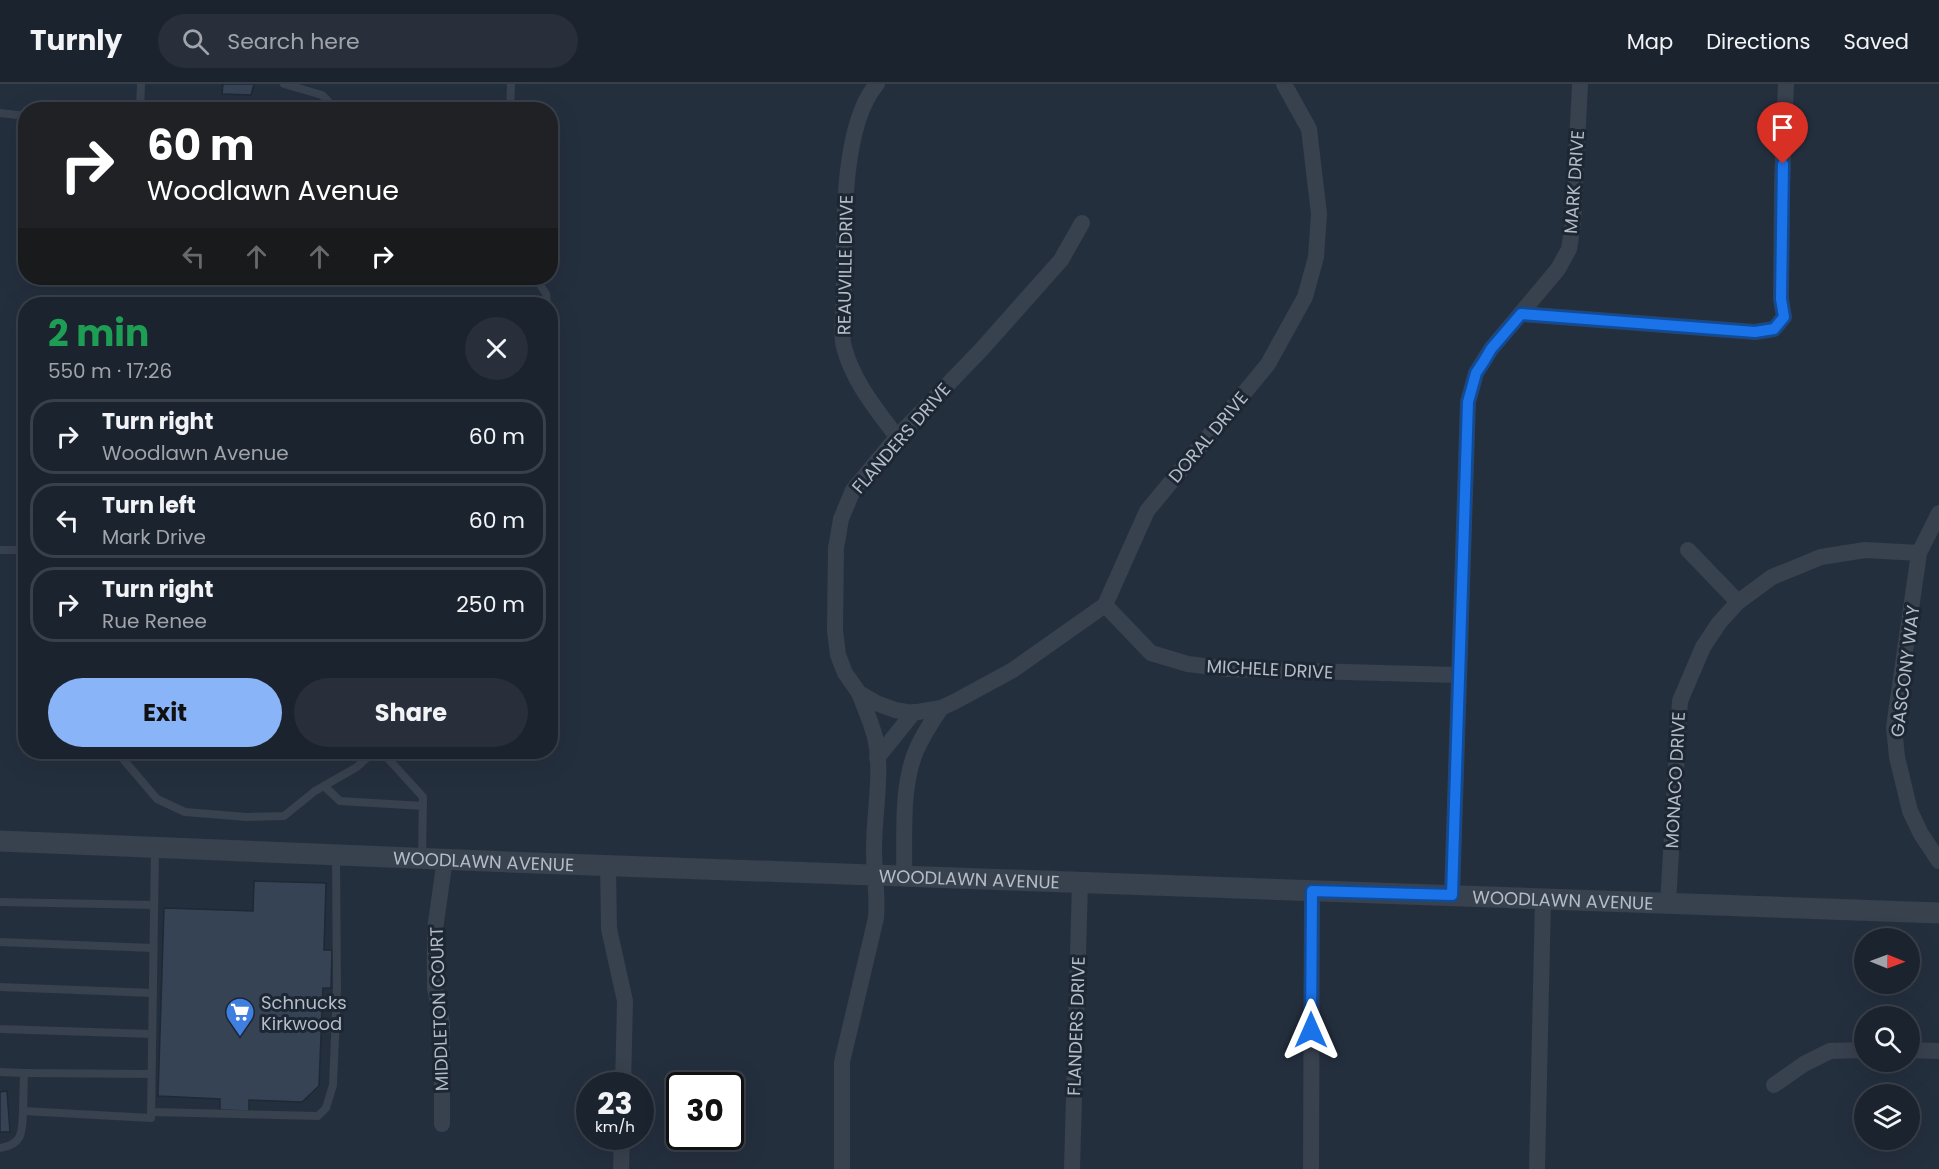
<!DOCTYPE html>
<meta charset="utf-8">
<style>
body{margin:0;font-family:Poppins,sans-serif;background:#282f3a;color:#f1f3f6;height:100vh;display:flex;flex-direction:column;font-size:22px;white-space:nowrap}
*{box-sizing:border-box;margin:0}
p{font-size:20px;color:#a0a4aa}
.icon{flex:none;width:33px;height:33px;fill:none;stroke:currentColor;stroke-width:2;stroke-linecap:round;stroke-linejoin:round}
.map{position:relative;flex:1;overflow:hidden}
.sheet{position:absolute;left:18px;top:213px;width:540px;height:462px;display:flex;flex-direction:column;background:#1b232e;border-radius:24px;box-shadow:0 6px 24px #0002,0 0 0 2px #39404a}
.sheet>*{flex:none}
.top-card{position:absolute;left:18px;top:18px;width:540px;height:183px;border-radius:24px;box-shadow:0 6px 24px #0002,0 0 0 2px #39404a;background:#202124;color:#fff;overflow:hidden}
.needle{width:39px;rotate:91deg}
.fabs{position:absolute;left:1854px;top:844px;display:grid;gap:12px}
.fabs a{display:grid;place-items:center;width:66px;height:66px;border-radius:50%;background:#1b232e;box-shadow:0 6px 24px #0002,0 0 0 2px #39404a;font-size:30px}
.speed{position:absolute;left:576px;top:988px;display:flex;gap:12px;font-size:30px;font-weight:700;text-align:center}
.speed>*{display:grid;place-content:center;width:78px;height:78px;border-radius:50%;background:#1b232e;box-shadow:0 6px 24px #0002,0 0 0 2px #39404a;line-height:1}
.speed small{font-size:15px;font-weight:400}
.speed .limit{border:3px solid #111;border-radius:9px;background:#fff;color:#111}
.pin{position:absolute;display:grid;place-items:center;width:51px;height:51px;color:#fff;margin:-62px -26px;border-radius:50% 50% 50% 0;rotate:-45deg;box-shadow:0 0 6px #0007}
.pin .icon{rotate:45deg}
.me{position:absolute;width:66px;margin:-33px;rotate:0deg;stroke-linejoin:round;filter:drop-shadow(0 0 4px #0008)}
.turn{display:flex;align-items:center;gap:21px;height:126px;padding:0 30px;font-size:27px}
.turn .icon{width:78px;height:78px;stroke-width:2.5}
.turn b{display:block;font-size:42px;line-height:51px}
.lanes{display:flex;align-items:center;height:57px;padding:0 30px;background:#0003;justify-content:center;gap:30px;direction:ltr}
.lanes .off{opacity:.35}
.round{display:grid;place-items:center;flex:none;width:63px;height:63px;border-radius:32px;background:#282f3a}
.headline{display:flex;align-items:center;justify-content:space-between;height:102px;padding:0 30px}
h1{font-size:36px;font-weight:700;line-height:45px;color:#1e9e55}
.cta{display:flex;gap:12px;margin-top:auto;padding:12px 30px}
.cta a{flex:1;height:69px;border-radius:36px;background:#8ab4f8;color:#111;font-size:24px;font-weight:700;line-height:69px;text-align:center}
.cta a+a{background:#282f3a;color:#f1f3f6}
ul{padding:0;list-style:none}
li{display:flex;align-items:center;gap:18px;height:75px;margin:0 12px 9px;padding:0 18px;border:3px solid #39404a;border-radius:24px}
li div{flex:1}
li b{display:block;font-size:22px}
li em{font-style:normal}
header{display:flex;align-items:center;gap:36px;box-sizing:border-box;height:84px;padding:0 30px;background:#1b232e;border-bottom:2px solid #39404a}
header strong{font-size:28px}
nav{display:flex;gap:33px;margin-inline-start:auto;font-size:21px}
.search{width:420px;height:54px;background:#282f3a;display:flex;align-items:center;gap:15px;box-sizing:border-box;padding:0 21px;border-radius:33px;color:#a0a4aa;font-size:22px}
.map>svg:first-child{display:block}
.building{fill:#364354;stroke:#1f2835;stroke-width:1.5}
.lines{fill:none;stroke-linecap:round;stroke-linejoin:round}
.service{stroke:#38414e;stroke-width:8}
.minor{stroke:#38414e;stroke-width:16}
.tertiary{stroke:#38414e;stroke-width:21}
.route-casing{stroke:#114b97;stroke-width:15}
.route{stroke:#1a73e8;stroke-width:10}
.labels{text-anchor:middle;dominant-baseline:central;stroke-width:6;stroke-linejoin:round;paint-order:stroke}
.street-label{font-size:18px;fill:#b4bcc9;stroke:#1d2633}
.poi-label{font-size:18px;fill:#b4bcc9;stroke:#1d2633;text-anchor:start}
</style>
<header>
<strong>Turnly</strong>
<div class="search"><svg class="icon" aria-label="search" viewBox="0 0 24 24"><circle cx="10" cy="10" r="6"/><path d="M15 15l6 6"/></svg>Search here</div>
<nav><a>Map</a><a>Directions</a><a>Saved</a></nav>
</header>
<div class="map">
<svg width="1939" height="1085" viewBox="0 0 1939 1085">
<rect width="100%" height="100%" fill="#242f3e"/>
<g class="building">
<polygon points="223,0 254,0 251,11 222,10"/>
<polygon points="254,797 326,799 324,866 332,866 331,904 323,904 319,1002 302,1018 249,1016 249,1027 220,1026 220,1015 158,1012 164,824 253,827"/>
<polygon points="7,1007 10,1048 0,1048 0,1008"/>
</g>
<g class="lines">
<g class="service">
<polyline points="284,0 322,11 328,17 329,26"/>
<polyline points="140,26 141,0"/>
<polyline points="510,26 511,0"/>
<polyline points="0,29 26,32"/>
<polyline points="536,194 546,210 547,220"/>
<polyline points="0,466 26,466"/>
<polyline points="117,668 157,715 185,728 247,733 284,732 315,707 357,683 373,668"/>
<polyline points="382,668 423,713 422,774"/>
<polyline points="324,702 340,717 423,722"/>
<polyline points="0,818 154,821"/>
<polyline points="0,858 153,864"/>
<polyline points="0,903 153,909"/>
<polyline points="0,945 152,950"/>
<polyline points="0,988 24,989 23,1027 151,1034 155,764"/>
<polyline points="24,989 151,990"/>
<polyline points="151,1028 318,1032 326,1024 333,1001 337,906 336,771"/>
<path d="M 0,1064 C 24,1060 22,1047 23,1027"/>
</g>
<g class="minor">
<path d="M 877,0 C 840,42 844,154 844,209 C 844,224 840,249 844,263 C 853,298 877,326 897,353"/>
<polyline points="1082,139 1061,176 981,266 897,353 853,406 841,435 836,464 835,546 838,571 845,589 859,609 876,619 895,626 912,629 941,624 954,618 1013,586 1105,521 1147,427 1268,280 1305,213 1316,173 1319,130 1309,45 1284,0"/>
<polyline points="1521,230 1755,248 1774,245 1784,233 1781,215 1782,100 1786,0"/>
<polyline points="1939,429 1919,469 1894,643 1897,673 1910,727 1921,750 1939,777"/>
<polyline points="1688,466 1738,518"/>
<polyline points="1105,521 1151,569 1188,580 1227,585 1458,591"/>
<polyline points="877,674 914,628"/>
<polyline points="608,781 609,845 625,917 623,1002"/>
<path d="M 904,792 C 905,754 901,708 914,672 C 920,655 931,639 941,624"/>
<polyline points="1452,811 1468,318 1476,289 1491,265 1558,185 1569,165 1573,139 1580,0"/>
<polyline points="1668,819 1680,617 1703,563 1719,539 1738,518 1772,493 1821,473 1865,466 1919,469"/>
<polyline points="1910,966 1939,967"/>
<polyline points="1774,1001 1804,980 1830,967 1864,966"/>
<polyline points="442,1040 442,939 435,904 435,845 445,775"/>
<polyline points="621,1085 622,1053"/>
<path d="M 842,1085 L 842,978 L 876,834 C 878,811 874,788 874,765 C 874,728 883,689 875,653 C 871,638 865,624 859,609"/>
<polyline points="1072,1085 1080,798"/>
<polyline points="1311,1085 1312,807"/>
<polyline points="1537,1085 1543,814"/>
</g>
<path class="tertiary" id="s1" d="M 0,757 L 535,779 L 1939,829"/>
</g>
<g class="lines">
<g class="route-casing">
<polyline id="route" points="1311,946 1312,807 1452,811 1468,318 1476,289 1484,277 1491,265 1521,230 1755,248 1774,245 1784,233 1781,215 1783,80"/>
</g>
<use href="#route" class="route"/>
</g>
<defs>
<g id="supermarket-pin" transform="scale(1.5)"><path d="M0 17L-7.5 6A9.5 9.5 0 1 1 7.5 6Z" fill="#3f7fe0" stroke="#1d2633"/><path d="M-6-5.5h2.5l.6 2H6L4.5 2H-2.5L-4.4-4H-6ZM-1.5 3.2a1.3 1.3 0 1 0 .1 0ZM3 3.2a1.3 1.3 0 1 0 .1 0Z" fill="#fff"/></g>
</defs>
<g fill-rule="evenodd">
<use href="#supermarket-pin" x="240" y="928"/>
</g>
<g class="labels">
<g class="street-label">
<text transform="translate(1574 98) rotate(-86)">MARK DRIVE</text>
<text transform="translate(845 181) rotate(-89)">REAUVILLE DRIVE</text>
<text transform="translate(1208 353) rotate(-50)">DORAL DRIVE</text>
<text transform="translate(901 354) rotate(-49)">FLANDERS DRIVE</text>
<text transform="translate(1270 585) rotate(3)">MICHELE DRIVE</text>
<text transform="translate(1905 587) rotate(-83)">GASCONY WAY</text>
<text transform="translate(1675 696) rotate(-87)">MONACO DRIVE</text>
<text stroke="none"><textPath href="#s1" startOffset="484">WOODLAWN AVENUE</textPath></text>
<text stroke="none"><textPath href="#s1" startOffset="970">WOODLAWN AVENUE</textPath></text>
<text stroke="none"><textPath href="#s1" startOffset="1564">WOODLAWN AVENUE</textPath></text>
<text transform="translate(439 925) rotate(-92)">MIDDLETON COURT</text>
<text transform="translate(1076 942) rotate(-88)">FLANDERS DRIVE</text>
</g>
<g class="poi-label">
<text x="261" y="918">Schnucks<tspan x="261" dy="21">Kirkwood</tspan></text>
</g>
</g>
</svg>
<div class="fabs">
<a><svg class="needle" viewBox="-14 -14 28 28"><path d="M0-13l5 13h-10z" fill="#e53935"/><path d="M0 13l5-13h-10z" fill="#a0a4aa"/></svg></a>
<a><svg class="icon" aria-label="search" viewBox="0 0 24 24"><circle cx="10" cy="10" r="6"/><path d="M15 15l6 6"/></svg></a>
<a><svg class="icon" aria-label="layers" viewBox="0 0 24 24"><path d="M12 4l9 5-9 5-9-5zM3 14l9 5 9-5"/></svg></a>
</div>
<div class="speed"><div>23<small>km/h</small></div><div class="limit">30</div></div>
<div class="pin" style="left:1783px;top:80px;background:#d93025"><svg class="icon" aria-label="arrive" viewBox="0 0 24 24"><path d="M6 21V4h12l-3 4 3 4H6"/></svg></div>
<svg class="me" style="left:1311px;top:946px" viewBox="-20 -20 40 40"><path d="M0-17L14 15 0 8-14 15z" fill="#1a73e8" stroke="#fff" stroke-width="4"/></svg>
<div class="top-card">
<div class="turn"><svg class="icon" aria-label="right" viewBox="0 0 24 24"><path d="M7 20v-9h11M14 6l5 5-5 5"/></svg><div><b>60 m</b>Woodlawn Avenue</div></div>
<div class="lanes"><svg class="icon off" aria-label="left" viewBox="0 0 24 24"><path d="M17 20v-9H6M10 6l-5 5 5 5"/></svg><svg class="icon off" aria-label="ahead" viewBox="0 0 24 24"><path d="M12 20V5M6 11l6-6 6 6"/></svg><svg class="icon off" aria-label="ahead" viewBox="0 0 24 24"><path d="M12 20V5M6 11l6-6 6 6"/></svg><svg class="icon" aria-label="right" viewBox="0 0 24 24"><path d="M7 20v-9h11M14 6l5 5-5 5"/></svg></div>
</div>
<section class="sheet">
<div class="headline"><div><h1>2 min</h1><p>550 m · 17:26</p></div><a class="round"><svg class="icon" aria-label="close" viewBox="0 0 24 24"><path d="M6 6l12 12M18 6L6 18"/></svg></a></div>
<ul>
<li><svg class="icon" aria-label="right" viewBox="0 0 24 24"><path d="M7 20v-9h11M14 6l5 5-5 5"/></svg><div><b>Turn right</b><p>Woodlawn Avenue</p></div><em>60 m</em></li>
<li><svg class="icon" aria-label="left" viewBox="0 0 24 24"><path d="M17 20v-9H6M10 6l-5 5 5 5"/></svg><div><b>Turn left</b><p>Mark Drive</p></div><em>60 m</em></li>
<li><svg class="icon" aria-label="right" viewBox="0 0 24 24"><path d="M7 20v-9h11M14 6l5 5-5 5"/></svg><div><b>Turn right</b><p>Rue Renee</p></div><em>250 m</em></li>
</ul>
<div class="cta"><a>Exit</a><a>Share</a></div>
</section>
</div>
